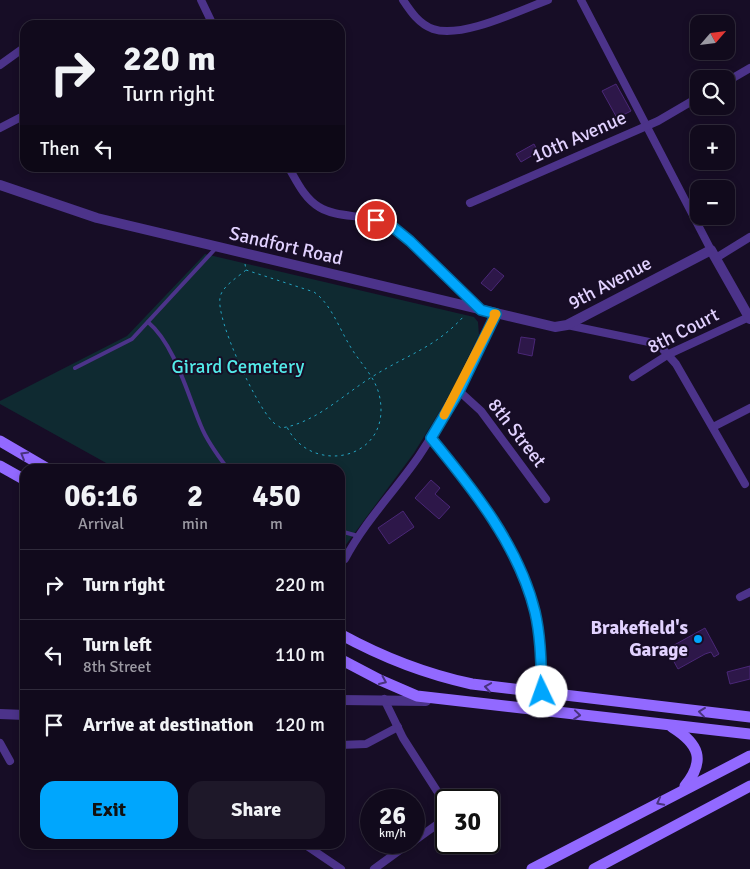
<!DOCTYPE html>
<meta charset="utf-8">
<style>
body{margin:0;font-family:Signika,sans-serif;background:#1e1829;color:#f1f3f6;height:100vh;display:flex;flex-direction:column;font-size:19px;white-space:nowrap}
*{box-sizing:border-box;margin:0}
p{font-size:16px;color:#9c9aa3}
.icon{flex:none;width:28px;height:28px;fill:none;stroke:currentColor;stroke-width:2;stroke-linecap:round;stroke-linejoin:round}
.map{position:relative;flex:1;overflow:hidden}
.panel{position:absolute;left:20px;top:464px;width:325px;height:385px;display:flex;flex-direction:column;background:#110a1c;border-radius:15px;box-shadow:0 2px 8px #0003,0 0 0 1px #302b3b}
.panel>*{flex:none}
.guide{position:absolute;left:20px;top:20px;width:325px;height:152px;border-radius:15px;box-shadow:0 2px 8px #0003,0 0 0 1px #302b3b;background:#110a1c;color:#f1f3f6;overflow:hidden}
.needle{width:32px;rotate:62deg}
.tools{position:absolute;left:690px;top:15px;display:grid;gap:10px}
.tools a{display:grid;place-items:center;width:45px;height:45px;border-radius:10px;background:#110a1c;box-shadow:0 2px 8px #0003,0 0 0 1px #302b3b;font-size:25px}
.speed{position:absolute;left:360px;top:789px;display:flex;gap:10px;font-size:25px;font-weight:700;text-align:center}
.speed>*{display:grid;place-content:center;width:65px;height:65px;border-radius:50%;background:#110a1c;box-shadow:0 2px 8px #0003,0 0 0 1px #302b3b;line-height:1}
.speed small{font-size:12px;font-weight:400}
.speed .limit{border:2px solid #111;border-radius:8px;background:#fff;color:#111}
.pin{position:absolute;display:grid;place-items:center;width:42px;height:42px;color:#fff;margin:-21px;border:2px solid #fff;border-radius:50%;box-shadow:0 1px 5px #0007}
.me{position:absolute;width:55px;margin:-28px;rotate:357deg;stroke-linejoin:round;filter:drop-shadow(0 0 4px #0008)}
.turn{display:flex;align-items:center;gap:18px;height:105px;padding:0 20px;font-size:22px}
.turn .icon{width:65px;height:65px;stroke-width:2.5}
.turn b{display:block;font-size:35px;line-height:42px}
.then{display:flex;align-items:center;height:48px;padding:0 20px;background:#0003;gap:10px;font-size:19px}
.eta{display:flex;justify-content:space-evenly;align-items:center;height:85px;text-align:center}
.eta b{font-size:30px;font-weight:800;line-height:35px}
.primary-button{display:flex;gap:10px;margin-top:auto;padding:10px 20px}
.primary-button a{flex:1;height:58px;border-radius:15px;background:#00a6fd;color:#111;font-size:20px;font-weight:800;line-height:58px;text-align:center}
.primary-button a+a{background:#1e1829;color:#f1f3f6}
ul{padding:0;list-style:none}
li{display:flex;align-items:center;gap:15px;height:70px;padding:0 20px;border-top:1px solid #302b3b}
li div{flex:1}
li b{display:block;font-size:19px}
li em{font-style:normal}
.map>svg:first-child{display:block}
.green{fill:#0f2a31}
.building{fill:#2d1749;stroke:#4a2777}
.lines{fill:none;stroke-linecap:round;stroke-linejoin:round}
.path{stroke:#24a4c2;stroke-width:1;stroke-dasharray:2.5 4;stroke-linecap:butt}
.service{stroke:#4c338a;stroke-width:4}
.minor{stroke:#4c338a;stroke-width:8}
.tertiary{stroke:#4c338a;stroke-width:10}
.secondary{stroke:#9269ff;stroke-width:11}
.oneway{stroke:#48327d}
.route-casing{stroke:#006ca4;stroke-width:12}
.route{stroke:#00a6fd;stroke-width:9}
.slow{stroke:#f59e0b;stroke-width:9}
.poi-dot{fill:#00a6fd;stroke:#170d26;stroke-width:2}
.labels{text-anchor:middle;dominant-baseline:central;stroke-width:4;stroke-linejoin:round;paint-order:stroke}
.street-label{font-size:19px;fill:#e2d2ff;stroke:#170d26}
.park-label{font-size:19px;fill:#53eae9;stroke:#170d26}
.poi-label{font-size:19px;font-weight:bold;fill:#e2d2ff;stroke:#170d26;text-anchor:end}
</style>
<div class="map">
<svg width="750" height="869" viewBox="0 0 750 869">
<rect width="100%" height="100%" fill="#170d26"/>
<polygon class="green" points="205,254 474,317 478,322 479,335 452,391 414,453 345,546 340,544 340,469 117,469 0,404 0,401 127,336"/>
<g class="building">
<polygon points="616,84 631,111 617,118 602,91"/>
<polygon points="534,144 538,152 521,162 516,154"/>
<polygon points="494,268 504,276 491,291 481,283"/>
<polygon points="521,337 535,339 532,356 518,353"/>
<polygon points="431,480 440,488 435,494 450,507 439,519 415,498"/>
<polygon points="403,511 414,527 389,544 378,528"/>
<polygon points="705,628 719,654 714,657 711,652 705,654 678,669 667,649"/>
<polygon points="750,666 750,679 730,684 727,672"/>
</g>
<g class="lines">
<g class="path">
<path d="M 245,264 L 246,270 C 238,277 221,287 220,298 C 216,320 256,405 272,421 C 274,424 279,426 281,428 C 316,423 345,393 375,375 C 409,354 436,347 464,316"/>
<path d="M 246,270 L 314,292 C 331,304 339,328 350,346 C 359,362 374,375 379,394 C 395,460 311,477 287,427"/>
</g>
<g class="service">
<path d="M 148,322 C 175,345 187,393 201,426 C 207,441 218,456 228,469"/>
<polyline points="75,368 132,339 216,248"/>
<polyline points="340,531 358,536"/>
</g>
<g class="minor">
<polyline points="201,0 213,25"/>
<path d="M 403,0 C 411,12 419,24 433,29 C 462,39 520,10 548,0"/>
<polyline points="581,0 711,250"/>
<polyline points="0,65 25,47"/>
<polyline points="726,82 750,68"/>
<polyline points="0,128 25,115"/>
<path d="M 289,168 C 297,182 305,199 319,207 C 340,220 371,212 396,229 C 410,239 420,252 432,264 C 447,279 464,294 479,309"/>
<polyline points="470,203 658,121 699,97"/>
<polyline points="716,258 750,237"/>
<polyline points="567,325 649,342 660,346 676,364 745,484"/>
<polyline points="633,377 669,354 749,317"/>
<polyline points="459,391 481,411 546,499"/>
<polyline points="713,427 750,408"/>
<path d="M 431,438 C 496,518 556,601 539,711"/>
<path d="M 345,559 C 365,521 395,491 419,456 C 449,411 473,363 496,314"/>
<polyline points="740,597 750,592"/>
<polyline points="384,699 403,738 446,805"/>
<polyline points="0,743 10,761"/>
<polyline points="340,745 366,744 398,727"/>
<polyline points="414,841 446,818"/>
<polyline points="304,844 341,869"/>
<polyline points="374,869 411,842"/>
</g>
<g class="tertiary">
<polyline points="0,185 97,218 555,327 567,325 711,250 750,319"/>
<polyline points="340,700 426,701"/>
<polyline points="0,714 25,715"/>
</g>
<g class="secondary">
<polyline points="0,441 48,469"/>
<polyline points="0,466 25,480"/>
<path d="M 340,634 C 382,657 425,674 472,684 L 750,717"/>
<polyline points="340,659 380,680 417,696 750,734"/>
<path d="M 672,727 C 699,744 706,760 685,786"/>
<polyline points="532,869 750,756"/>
<polyline points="594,869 750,786"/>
</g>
</g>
<defs><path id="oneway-chevron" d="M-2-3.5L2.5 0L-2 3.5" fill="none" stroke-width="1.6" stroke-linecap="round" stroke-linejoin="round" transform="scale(1.25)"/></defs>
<g class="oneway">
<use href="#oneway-chevron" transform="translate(24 455) rotate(-150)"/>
<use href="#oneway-chevron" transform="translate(383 681) rotate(24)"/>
<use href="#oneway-chevron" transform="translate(488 687) rotate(-171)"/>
<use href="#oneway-chevron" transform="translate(702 712) rotate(-173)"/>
<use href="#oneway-chevron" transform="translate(577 715) rotate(6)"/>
<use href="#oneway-chevron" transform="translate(660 802) rotate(152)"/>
</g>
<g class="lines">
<g class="route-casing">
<path id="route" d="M 376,220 L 394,228 L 410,241 L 481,310 L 496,314 L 459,391 L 431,438 C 473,489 519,546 535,612 C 541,638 541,665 542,692"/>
</g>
<use href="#route" class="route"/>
<polyline class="slow" points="444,415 496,314 494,314"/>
</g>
<circle class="poi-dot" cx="698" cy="639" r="5"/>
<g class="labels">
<g class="street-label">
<text transform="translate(579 137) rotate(-24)">10th Avenue</text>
<text transform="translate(286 246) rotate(13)">Sandfort Road</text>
<text transform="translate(610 283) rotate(-28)">9th Avenue</text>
<text transform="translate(683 331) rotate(-27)">8th Court</text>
<text transform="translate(517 433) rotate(52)">8th Street</text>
</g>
<g class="park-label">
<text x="238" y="367">Girard Cemetery</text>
</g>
<g class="poi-label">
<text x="688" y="628">Brakefield's<tspan x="688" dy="22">Garage</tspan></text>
</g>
</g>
</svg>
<div class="tools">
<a><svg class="needle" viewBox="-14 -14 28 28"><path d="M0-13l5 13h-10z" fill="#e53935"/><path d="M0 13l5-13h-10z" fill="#9c9aa3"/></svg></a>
<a><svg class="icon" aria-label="search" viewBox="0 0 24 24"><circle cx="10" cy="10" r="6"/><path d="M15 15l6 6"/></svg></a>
<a>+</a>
<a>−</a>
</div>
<div class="speed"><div>26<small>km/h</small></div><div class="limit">30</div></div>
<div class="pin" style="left:376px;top:220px;background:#d93025"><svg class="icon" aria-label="arrive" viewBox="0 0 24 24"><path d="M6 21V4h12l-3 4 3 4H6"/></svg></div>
<svg class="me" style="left:542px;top:692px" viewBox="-20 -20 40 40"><circle r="19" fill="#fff"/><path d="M0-13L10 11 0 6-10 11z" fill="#00a6fd"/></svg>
<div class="guide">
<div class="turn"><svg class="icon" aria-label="right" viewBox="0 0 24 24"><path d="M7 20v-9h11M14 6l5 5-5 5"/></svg><div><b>220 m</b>Turn right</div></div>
<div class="then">Then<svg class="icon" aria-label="left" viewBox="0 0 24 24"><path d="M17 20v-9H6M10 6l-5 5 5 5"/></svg></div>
</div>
<section class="panel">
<div class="eta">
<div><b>06:16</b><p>Arrival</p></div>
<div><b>2</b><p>min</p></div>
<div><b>450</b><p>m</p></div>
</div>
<ul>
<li><svg class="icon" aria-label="right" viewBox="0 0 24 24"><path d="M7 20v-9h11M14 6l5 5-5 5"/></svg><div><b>Turn right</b></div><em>220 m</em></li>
<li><svg class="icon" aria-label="left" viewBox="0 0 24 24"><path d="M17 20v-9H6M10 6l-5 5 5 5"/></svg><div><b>Turn left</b><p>8th Street</p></div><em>110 m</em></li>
<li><svg class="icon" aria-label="arrive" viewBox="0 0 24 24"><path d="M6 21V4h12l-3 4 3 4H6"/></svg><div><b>Arrive at destination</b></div><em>120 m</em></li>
</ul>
<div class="primary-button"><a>Exit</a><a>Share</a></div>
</section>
</div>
